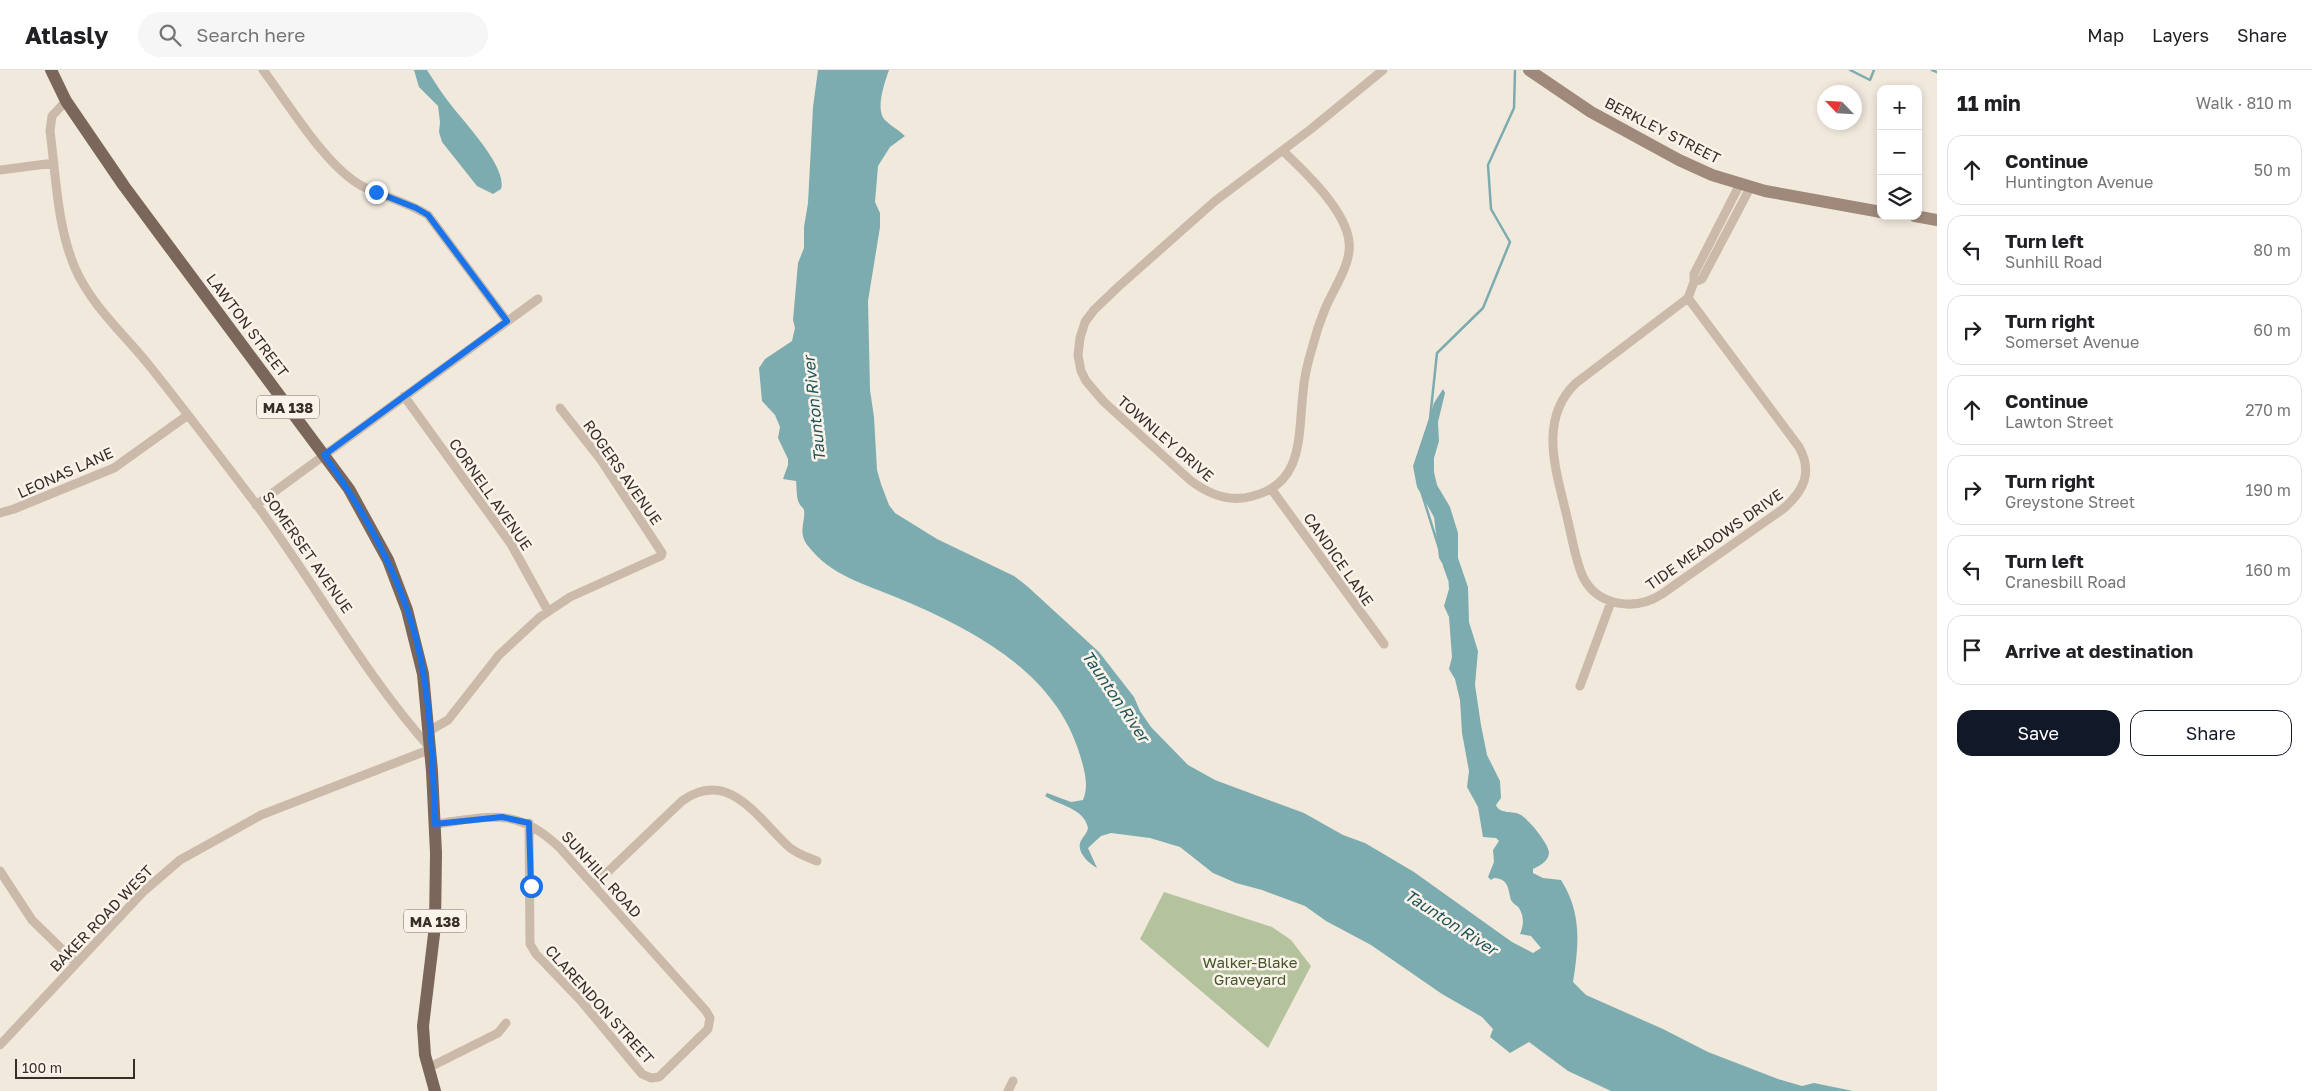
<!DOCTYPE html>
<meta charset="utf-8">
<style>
:root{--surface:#fff;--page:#f6f6f6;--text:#202124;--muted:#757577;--line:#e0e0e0;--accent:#111827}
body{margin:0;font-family:"Golos Text",sans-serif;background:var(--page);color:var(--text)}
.controls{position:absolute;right:15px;top:15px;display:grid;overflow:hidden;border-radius:10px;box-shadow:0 2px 8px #0003}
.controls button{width:45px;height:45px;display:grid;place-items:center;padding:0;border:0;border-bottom:1px solid var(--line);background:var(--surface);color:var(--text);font:25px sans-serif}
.compass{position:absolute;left:1817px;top:15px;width:45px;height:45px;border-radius:50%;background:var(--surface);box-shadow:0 2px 8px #0003;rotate:295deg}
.scale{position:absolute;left:15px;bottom:12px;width:120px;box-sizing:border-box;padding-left:5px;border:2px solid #382e29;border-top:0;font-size:14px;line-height:18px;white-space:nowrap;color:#382e29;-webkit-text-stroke:4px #faf3ea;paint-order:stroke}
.stop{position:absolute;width:15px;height:15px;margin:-11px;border:4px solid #1a73e8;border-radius:50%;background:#fff}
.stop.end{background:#1a73e8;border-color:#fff;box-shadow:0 1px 5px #0008}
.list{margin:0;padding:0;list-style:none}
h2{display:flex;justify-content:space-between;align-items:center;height:65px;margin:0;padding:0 20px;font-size:21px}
h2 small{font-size:16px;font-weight:400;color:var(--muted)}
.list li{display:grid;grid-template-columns:32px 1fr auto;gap:15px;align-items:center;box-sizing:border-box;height:70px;margin:0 10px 10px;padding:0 10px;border:1px solid var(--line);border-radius:15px}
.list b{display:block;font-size:19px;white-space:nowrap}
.list p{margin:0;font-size:16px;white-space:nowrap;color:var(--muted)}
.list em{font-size:16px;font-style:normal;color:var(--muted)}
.actions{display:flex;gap:10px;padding:15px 20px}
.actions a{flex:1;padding:11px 0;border:1px solid var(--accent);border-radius:15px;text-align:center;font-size:18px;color:var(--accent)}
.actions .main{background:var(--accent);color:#fff}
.icon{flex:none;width:28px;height:28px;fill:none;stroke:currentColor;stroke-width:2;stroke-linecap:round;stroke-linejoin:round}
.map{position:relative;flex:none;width:1937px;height:1021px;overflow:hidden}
header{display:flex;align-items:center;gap:30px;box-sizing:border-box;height:70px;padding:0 25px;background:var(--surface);border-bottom:1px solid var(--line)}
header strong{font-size:24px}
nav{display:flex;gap:28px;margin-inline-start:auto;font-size:18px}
.search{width:350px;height:45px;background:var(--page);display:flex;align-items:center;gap:12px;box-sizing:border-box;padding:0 18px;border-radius:28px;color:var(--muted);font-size:19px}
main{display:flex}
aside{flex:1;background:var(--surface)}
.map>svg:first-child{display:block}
.green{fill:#b4c29d}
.water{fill:#7cacb0}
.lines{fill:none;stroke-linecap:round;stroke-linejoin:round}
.stream{stroke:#7cacb0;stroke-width:2.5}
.street{stroke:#cbbaa9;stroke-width:9}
.secondary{stroke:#9f897a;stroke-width:12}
.primary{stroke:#7a665a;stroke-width:12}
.route{stroke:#1a73e8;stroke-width:6}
.labels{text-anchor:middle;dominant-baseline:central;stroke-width:5;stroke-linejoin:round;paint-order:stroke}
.shield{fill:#faf3ea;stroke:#726963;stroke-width:1}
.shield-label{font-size:14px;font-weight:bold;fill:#382e29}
.street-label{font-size:15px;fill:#382e29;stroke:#faf3ea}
.park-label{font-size:15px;fill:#46562c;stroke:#faf3ea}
.water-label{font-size:16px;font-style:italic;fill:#1e545a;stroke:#faf3ea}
</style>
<header>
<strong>Atlasly</strong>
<div class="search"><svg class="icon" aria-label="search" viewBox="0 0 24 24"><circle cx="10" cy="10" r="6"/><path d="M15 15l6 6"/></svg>Search here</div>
<nav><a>Map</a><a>Layers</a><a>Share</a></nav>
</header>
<main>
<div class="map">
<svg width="1937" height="1021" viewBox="0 0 1937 1021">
<rect width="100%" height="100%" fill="#f2e9dd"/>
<!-- green -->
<path class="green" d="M 1164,822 L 1272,857 L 1291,870 L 1311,896 L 1268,978 L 1140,869 Z"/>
<!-- water -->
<path class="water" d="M 414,0 L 427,0 C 435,12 442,24 451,35 C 464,52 508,98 501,119 L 493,124 L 477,116 L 442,72 L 439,62 L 440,52 L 438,36 L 419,17 Z
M 818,0 L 889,0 C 885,12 874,41 886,51 C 892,57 899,60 905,66 L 890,77 L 878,96 L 875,132 L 880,143 L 880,157 L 868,231 L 870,320 L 874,347 L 877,400 L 881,414 L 889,435 L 895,443 L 937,469 L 1014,506 L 1027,516 L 1099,582 L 1134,627 L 1140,641 L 1151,657 L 1188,695 L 1215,710 L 1304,743 L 1343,765 L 1365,773 L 1414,802 L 1512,872 L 1533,883 L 1541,878 L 1531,866 L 1520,864 C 1524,855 1524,846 1519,838 C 1517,835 1513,834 1511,830 C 1508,819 1509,809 1494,808 L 1491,810 L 1488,807 L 1494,792 L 1493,780 L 1499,771 L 1496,768 L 1483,767 L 1478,737 L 1467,717 L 1469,701 L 1462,663 L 1460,630 L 1455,609 L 1449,599 L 1452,587 L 1449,547 L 1444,536 L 1449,519 L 1448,503 L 1439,488 L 1434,447 L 1417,417 L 1413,396 L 1434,333 L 1443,319 L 1445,323 L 1438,352 L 1439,371 L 1434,388 L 1434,402 L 1437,415 L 1450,437 L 1458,463 L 1458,488 L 1468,517 L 1469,552 L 1478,581 L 1475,615 L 1481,655 L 1487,685 L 1500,711 L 1501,728 L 1496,735 C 1500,745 1513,740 1521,745 C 1529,750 1549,774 1549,783 C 1548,792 1539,796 1533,799 L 1533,803 L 1543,808 L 1561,810 C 1582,843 1579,875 1573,912 L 1586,925 L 1663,959 L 1708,982 L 1778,1009 L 1802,1016 L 1814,1013 L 1853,1021 L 1611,1021 L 1568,1001 L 1529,972 L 1510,983 L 1490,967 L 1493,959 L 1482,947 L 1442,924 L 1371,875 L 1326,851 L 1305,836 L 1262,820 L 1236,813 L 1213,803 L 1180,777 L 1150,768 L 1111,763 L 1101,766 L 1088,778 L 1097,798 C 1088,793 1074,780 1082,769 C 1085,764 1087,763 1088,758 C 1084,738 1060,736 1045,726 L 1047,723 L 1071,732 L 1083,730 C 1090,714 1083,695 1078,679 C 1052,600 970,558 898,528 C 865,514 831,506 808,476 C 797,462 806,451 804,440 C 803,437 800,436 799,433 C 796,427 797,418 796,411 L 783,409 L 788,395 L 788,389 L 778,368 L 780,357 L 775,345 L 762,331 L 759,298 L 765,289 L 792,271 L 795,258 L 793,250 L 798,193 L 804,178 L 804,157 L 808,133 L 813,37 Z"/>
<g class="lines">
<!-- stream -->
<path class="stream" d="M 1850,0 L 1870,10 L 1874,0
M 1932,0 L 1937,2
M 1430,349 L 1437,283 L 1483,238 L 1510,172 L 1491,139 L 1488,95 L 1514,38 L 1515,1
M 1422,424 L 1439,478
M 1444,495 L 1449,509"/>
<!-- street -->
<path class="street" d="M 263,0 C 288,33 326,97 362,116 C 384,127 407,132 428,145 L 507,251
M 1283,81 C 1305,102 1346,140 1349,172 C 1352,194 1333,219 1325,239 C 1320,251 1316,263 1313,275 C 1308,291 1304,307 1303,323 C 1298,366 1304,413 1253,426 C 1229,433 1208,424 1190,410 L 1104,332 L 1086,311 L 1081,301 L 1078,285 L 1080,268 L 1085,252 L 1094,240 L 1118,217 L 1215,131 L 1311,59 L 1383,0
M 0,100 L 54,93
M 1694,212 L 1702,209 L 1750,118
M 1688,228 L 1799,377 C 1813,402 1804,421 1783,439 L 1662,524 C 1636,541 1598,537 1583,507 C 1575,489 1572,467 1567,447 C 1557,403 1537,350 1576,313 L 1688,228 L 1694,212 L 1694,204 L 1740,114
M 404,326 L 511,474 L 548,541
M 1272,420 L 1384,574
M 256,435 L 538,229
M 0,443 L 14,439 L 114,398 L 188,345
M 1580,616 L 1611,532
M 429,661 L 448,650 L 499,585 L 540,547 L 570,527 L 661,486 L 662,483 L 601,390 L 560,338
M 435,754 C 489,747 516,736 559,777 L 706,941 L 710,948 L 708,959 L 659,1007 L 651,1008 L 642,1004 L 582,932 L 536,884 L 530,874 L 529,753
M 0,801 L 32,850 L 76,893
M 594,815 L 682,731 C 729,697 759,750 789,777 C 797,784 807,787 817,791
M 0,975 L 144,821 L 180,790 L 261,745 L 431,679 C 364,604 316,515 256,434 C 220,387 185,340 148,294 C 123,263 91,235 75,198 C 57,156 56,106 50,61 L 52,46 L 66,31
M 428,998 L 498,963 L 506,953
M 1008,1021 L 1013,1011"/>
<!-- secondary -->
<path class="secondary" d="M 1529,0 L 1591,42 L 1679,90 L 1712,105 L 1765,121 L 1881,142
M 1915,146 L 1937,150"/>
<!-- primary -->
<path class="primary" d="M 51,0 L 66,31 L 124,116 L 349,419 L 388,490 L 407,540 L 423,604 L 432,701 L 436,783 L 435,856 L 423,956 L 425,985 L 435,1021"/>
</g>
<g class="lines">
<!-- route -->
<path class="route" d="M 376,122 L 416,138 L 428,145 L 507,251 L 324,385 C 365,442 399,503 417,572 C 431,630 433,694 435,754 L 502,747 L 529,753 L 531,816"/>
</g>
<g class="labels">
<!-- shield labels -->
<g class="shield">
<rect x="257" y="325.5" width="62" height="23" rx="4"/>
<rect x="404" y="839.5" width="62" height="23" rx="4"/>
</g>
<g class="shield-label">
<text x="288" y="337">MA 138</text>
<text x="435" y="851">MA 138</text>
</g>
<!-- street labels -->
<g class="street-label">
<text transform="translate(1663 60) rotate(27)">BERKLEY STREET</text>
<text transform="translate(248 255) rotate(53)">LAWTON STREET</text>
<text transform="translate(1166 368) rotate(41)">TOWNLEY DRIVE</text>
<text transform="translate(65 402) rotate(-24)">LEONAS LANE</text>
<text transform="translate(623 402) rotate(55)">ROGERS AVENUE</text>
<text transform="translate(491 424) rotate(55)">CORNELL AVENUE</text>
<text transform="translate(1714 469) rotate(-35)">TIDE MEADOWS DRIVE</text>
<text transform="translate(308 482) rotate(55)">SOMERSET AVENUE</text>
<text transform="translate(1339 489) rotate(55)">CANDICE LANE</text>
<text transform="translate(602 804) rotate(48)">SUNHILL ROAD</text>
<text transform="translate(101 848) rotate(-46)">BAKER ROAD WEST</text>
<text transform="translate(600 934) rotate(48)">CLARENDON STREET</text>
</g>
<!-- park labels -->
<g class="park-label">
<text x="1250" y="892">Walker-Blake<tspan x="1250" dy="17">Graveyard</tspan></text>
</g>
<!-- water labels -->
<g class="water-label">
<text transform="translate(814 339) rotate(-96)">Taunton River</text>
<text transform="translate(1116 626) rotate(56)">Taunton River</text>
<text transform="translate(1451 852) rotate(33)">Taunton River</text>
</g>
</g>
</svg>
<div class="controls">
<button>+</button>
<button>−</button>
<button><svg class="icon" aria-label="layers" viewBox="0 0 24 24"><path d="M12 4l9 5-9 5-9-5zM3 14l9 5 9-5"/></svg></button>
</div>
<svg class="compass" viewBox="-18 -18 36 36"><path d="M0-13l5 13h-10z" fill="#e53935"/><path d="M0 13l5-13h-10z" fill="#757577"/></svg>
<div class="scale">100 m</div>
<div class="stop" style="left:531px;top:816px"></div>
<div class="stop end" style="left:376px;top:122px"></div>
</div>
<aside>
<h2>11 min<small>Walk · 810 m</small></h2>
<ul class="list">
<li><svg class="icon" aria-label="ahead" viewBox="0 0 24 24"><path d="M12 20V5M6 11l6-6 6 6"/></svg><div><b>Continue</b><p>Huntington Avenue</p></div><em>50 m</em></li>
<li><svg class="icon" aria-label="left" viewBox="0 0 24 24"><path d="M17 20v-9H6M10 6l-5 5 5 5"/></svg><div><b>Turn left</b><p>Sunhill Road</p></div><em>80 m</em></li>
<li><svg class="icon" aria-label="right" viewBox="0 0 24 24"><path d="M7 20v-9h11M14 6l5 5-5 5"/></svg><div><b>Turn right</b><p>Somerset Avenue</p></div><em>60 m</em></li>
<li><svg class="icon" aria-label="ahead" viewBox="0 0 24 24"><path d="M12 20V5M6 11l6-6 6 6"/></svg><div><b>Continue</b><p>Lawton Street</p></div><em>270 m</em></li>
<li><svg class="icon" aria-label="right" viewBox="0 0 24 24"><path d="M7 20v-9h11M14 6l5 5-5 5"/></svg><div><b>Turn right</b><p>Greystone Street</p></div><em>190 m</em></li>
<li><svg class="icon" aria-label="left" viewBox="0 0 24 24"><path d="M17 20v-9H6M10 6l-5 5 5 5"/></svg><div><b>Turn left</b><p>Cranesbill Road</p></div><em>160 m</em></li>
<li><svg class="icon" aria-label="arrive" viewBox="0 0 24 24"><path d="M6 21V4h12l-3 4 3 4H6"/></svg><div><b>Arrive at destination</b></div></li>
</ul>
<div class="actions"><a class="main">Save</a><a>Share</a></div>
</aside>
</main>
